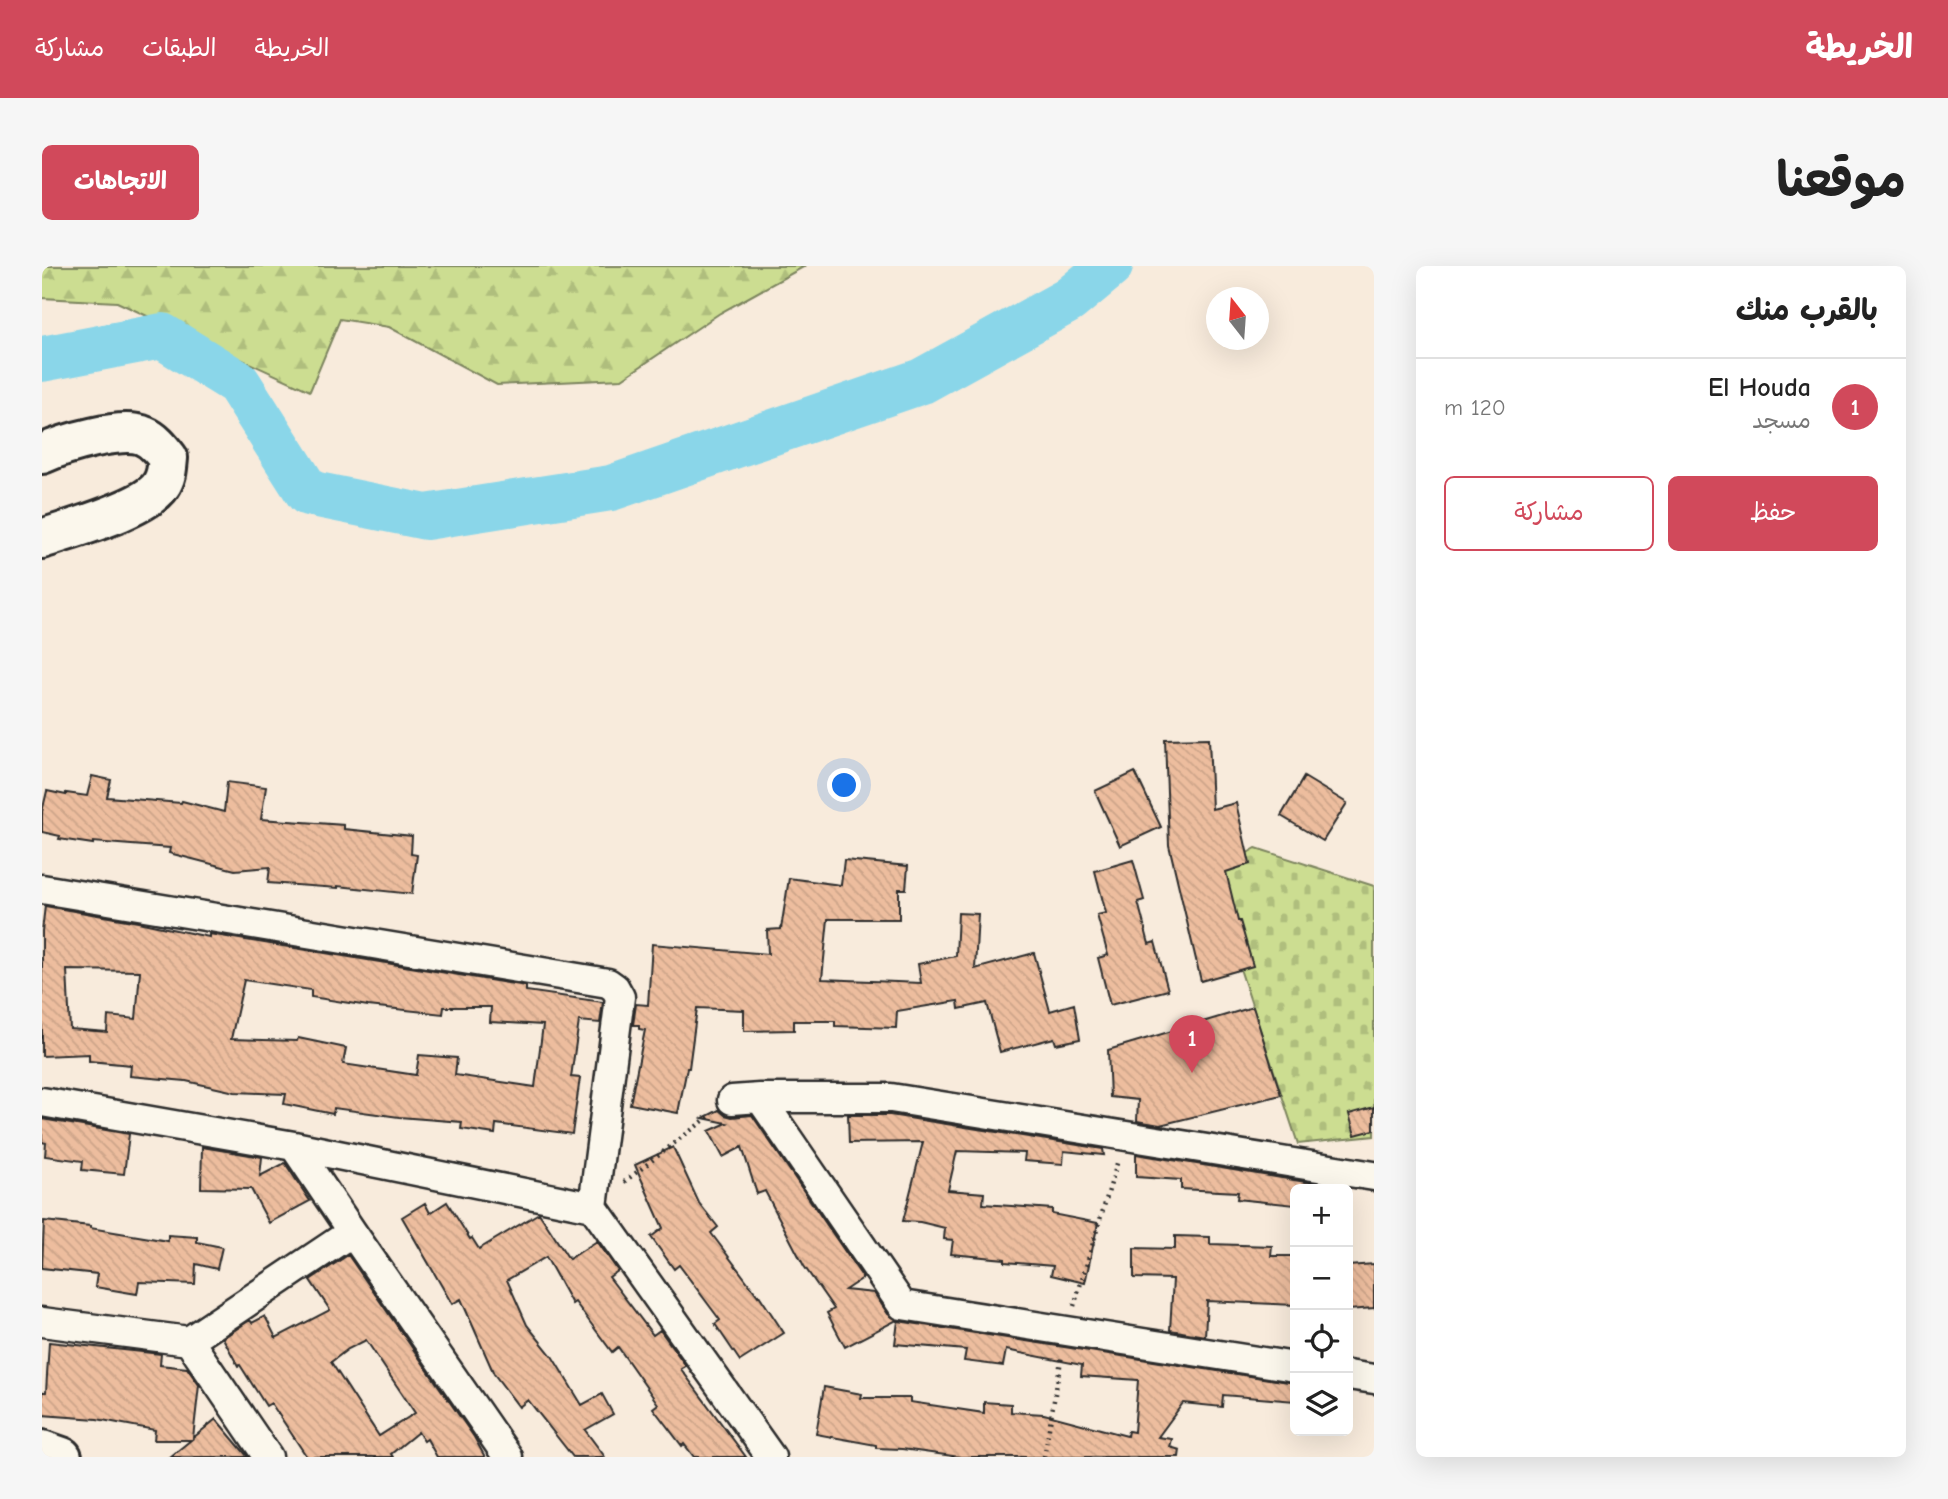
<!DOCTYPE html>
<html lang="ar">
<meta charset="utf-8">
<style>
:root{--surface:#fff;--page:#f6f6f6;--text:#222;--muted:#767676;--line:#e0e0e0;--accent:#d1495b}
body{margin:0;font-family:"Comic Neue","Playpen Sans Arabic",sans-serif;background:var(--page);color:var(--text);direction:rtl}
.controls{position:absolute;right:21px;bottom:21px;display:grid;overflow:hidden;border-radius:10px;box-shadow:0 7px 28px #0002}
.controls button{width:63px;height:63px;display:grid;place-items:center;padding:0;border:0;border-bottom:2px solid var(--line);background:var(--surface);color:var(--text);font:35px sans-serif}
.compass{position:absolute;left:1164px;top:21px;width:63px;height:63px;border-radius:50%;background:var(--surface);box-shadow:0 7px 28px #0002;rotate:343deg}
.you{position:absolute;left:803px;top:520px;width:24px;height:24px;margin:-18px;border:5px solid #fff;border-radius:50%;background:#1a73e8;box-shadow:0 0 0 10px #1a73e833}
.badge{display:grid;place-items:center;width:46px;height:46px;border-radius:50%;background:var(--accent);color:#fff;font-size:23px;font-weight:700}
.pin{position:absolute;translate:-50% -58px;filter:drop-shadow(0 2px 4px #0008)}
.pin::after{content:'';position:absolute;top:37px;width:24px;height:21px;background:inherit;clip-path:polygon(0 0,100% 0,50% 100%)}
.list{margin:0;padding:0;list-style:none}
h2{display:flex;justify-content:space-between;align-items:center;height:91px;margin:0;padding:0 28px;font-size:30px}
h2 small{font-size:23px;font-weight:400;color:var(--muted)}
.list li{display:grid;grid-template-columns:46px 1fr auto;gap:21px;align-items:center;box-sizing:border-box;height:98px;padding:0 28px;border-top:2px solid var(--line)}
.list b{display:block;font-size:26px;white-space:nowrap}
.list p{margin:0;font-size:23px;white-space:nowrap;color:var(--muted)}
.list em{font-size:23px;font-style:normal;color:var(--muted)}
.actions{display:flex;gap:14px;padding:21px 28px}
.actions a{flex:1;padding:16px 0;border:2px solid var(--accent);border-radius:10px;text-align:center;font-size:24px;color:var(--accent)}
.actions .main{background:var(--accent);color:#fff}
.icon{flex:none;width:38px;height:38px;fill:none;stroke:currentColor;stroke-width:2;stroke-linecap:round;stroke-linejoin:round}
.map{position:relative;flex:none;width:1332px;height:1191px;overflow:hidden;direction:ltr;border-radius:10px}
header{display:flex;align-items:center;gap:42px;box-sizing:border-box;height:98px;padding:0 35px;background:var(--accent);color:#fff}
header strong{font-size:33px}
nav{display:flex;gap:38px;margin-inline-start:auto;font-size:24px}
.intro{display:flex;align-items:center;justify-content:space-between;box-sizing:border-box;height:168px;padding:0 42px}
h1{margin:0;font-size:49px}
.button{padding:18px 32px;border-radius:10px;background:var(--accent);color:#fff;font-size:24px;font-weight:700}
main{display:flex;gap:42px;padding:0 42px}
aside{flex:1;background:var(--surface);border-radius:10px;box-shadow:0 7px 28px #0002}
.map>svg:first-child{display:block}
.forest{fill:url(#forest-firs);stroke:#7c845e;stroke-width:2}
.cemetery{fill:url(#cemetery-stones);stroke:#7c845e;stroke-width:2}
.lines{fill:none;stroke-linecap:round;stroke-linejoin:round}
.river{stroke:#8ad6e9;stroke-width:46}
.building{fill:url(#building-back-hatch);stroke:#2b2b2b;stroke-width:2;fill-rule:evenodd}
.street-casing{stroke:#2b2b2b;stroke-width:33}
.primary-casing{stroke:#2b2b2b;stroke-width:44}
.path{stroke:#2b2b2b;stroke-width:4.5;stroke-dasharray:2 5;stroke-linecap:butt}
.street{stroke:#fbf7ec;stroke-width:28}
.primary{stroke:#fbf7ec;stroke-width:38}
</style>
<header>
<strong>الخريطة</strong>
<nav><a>الخريطة</a><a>الطبقات</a><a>مشاركة</a></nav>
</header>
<div class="intro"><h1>موقعنا</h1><a class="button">الاتجاهات</a></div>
<main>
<aside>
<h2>بالقرب منك<small></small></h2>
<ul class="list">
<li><span class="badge">1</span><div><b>El Houda</b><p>مسجد</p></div><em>120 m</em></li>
</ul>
<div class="actions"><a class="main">حفظ</a><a>مشاركة</a></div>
</aside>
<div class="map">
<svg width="1332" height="1191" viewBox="0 0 1332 1191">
<defs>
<pattern id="forest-firs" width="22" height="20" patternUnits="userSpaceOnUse" patternTransform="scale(1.75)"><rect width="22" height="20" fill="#ccdd91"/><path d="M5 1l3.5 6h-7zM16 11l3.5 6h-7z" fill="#afbe7d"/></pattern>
<pattern id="cemetery-stones" width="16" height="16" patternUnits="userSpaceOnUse" patternTransform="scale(1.75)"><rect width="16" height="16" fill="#ccdd91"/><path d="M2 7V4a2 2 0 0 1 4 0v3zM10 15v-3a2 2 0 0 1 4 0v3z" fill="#afbe7d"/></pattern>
<pattern id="building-back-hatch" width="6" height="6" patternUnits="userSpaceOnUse" patternTransform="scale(1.75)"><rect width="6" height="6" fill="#edbd9e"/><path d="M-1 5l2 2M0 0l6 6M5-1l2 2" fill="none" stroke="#cba388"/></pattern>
</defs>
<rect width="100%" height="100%" fill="#f8ebdc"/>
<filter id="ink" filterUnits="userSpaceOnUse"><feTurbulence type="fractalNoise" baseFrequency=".0143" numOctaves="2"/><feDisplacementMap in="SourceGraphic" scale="14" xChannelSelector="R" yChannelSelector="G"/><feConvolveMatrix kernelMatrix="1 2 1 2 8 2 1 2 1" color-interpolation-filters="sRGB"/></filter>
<g filter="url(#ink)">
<!-- forest -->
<path class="forest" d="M 0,0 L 763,0 L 678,47 L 580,113 L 455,119 L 347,61 L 298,53 L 268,125 L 75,36 L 0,32 Z"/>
<!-- cemetery -->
<path class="cemetery" d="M 1214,582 L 1332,620 L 1332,870 L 1256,878 L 1167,609 Z"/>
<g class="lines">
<!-- river -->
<path class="river" d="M 0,93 L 120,70 L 196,117 L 266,227 L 384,251 L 569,222 L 880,115 L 1027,34 L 1068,0"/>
</g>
<!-- building -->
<path class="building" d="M 1167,472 L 1170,543 L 1194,537 L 1208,598 L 1184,606 L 1196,655 L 1198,655 L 1211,700 L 1159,715 L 1127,579 L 1123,473 Z
M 1093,506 L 1119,561 L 1078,580 L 1053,525 Z
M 50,510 L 69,514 L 65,531 L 139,537 L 140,535 L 182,546 L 185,516 L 224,521 L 219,553 L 302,559 L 302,563 L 370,570 L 369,588 L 375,589 L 370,628 L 296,620 L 296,622 L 226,617 L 228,601 L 193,604 L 127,587 L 128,582 L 51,576 L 51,578 L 17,573 L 18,570 L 0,566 L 0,546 L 5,525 L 24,529 L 24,527 L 45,530 Z
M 1262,511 L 1305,537 L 1281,575 L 1239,550 Z
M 802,594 L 866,600 L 864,623 L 857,623 L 857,653 L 786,653 L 780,713 L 879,717 L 876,698 L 914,690 L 916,647 L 936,648 L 933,703 L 992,687 L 1008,745 L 1032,738 L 1038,773 L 1014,778 L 1012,772 L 958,786 L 945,737 L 917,743 L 916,735 L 855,745 L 854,762 L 793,760 L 793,755 L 752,755 L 752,764 L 702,765 L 702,744 L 655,742 L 647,802 L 645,802 L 636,847 L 588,838 L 603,764 L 597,763 L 597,759 L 591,759 L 594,738 L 606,739 L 610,678 L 726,688 L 725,664 L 739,663 L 747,612 L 799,619 Z
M 1091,594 L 1102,634 L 1096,636 L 1107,678 L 1113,676 L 1126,724 L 1068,739 L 1056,692 L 1066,689 L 1055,649 L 1064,647 L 1053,605 Z
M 3,640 L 96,656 L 167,671 L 167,668 L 484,720 L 484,725 L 561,736 L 558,757 L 537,755 L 529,811 L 538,812 L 530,868 L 454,858 L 453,868 L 419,863 L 420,856 L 357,851 L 292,842 L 291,848 L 242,838 L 244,828 L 193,826 L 144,815 L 88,810 L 89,799 L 47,795 L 47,788 L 0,790 L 0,665 ZM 25,704 L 98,705 L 94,753 L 66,750 L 65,766 L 28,763 ZM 202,714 L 269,724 L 269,731 L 326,740 L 401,748 L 402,741 L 449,741 L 448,756 L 501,759 L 493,821 L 413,809 L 415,792 L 377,789 L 374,809 L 301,798 L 304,782 L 256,772 L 255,775 L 189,773 Z
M 1211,741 L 1239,829 L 1118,859 L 1095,855 L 1096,834 L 1068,831 L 1066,784 Z
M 1332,841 L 1332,864 L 1313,869 L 1307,848 Z
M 677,844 L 683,849 L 690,851 L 710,849 L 821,1012 L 803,1024 L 832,1027 L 846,1048 L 855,1054 L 803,1081 L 785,1047 L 792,1043 L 762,1000 L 723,925 L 715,928 L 700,881 L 681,891 L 667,865 L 685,857 L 661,852 Z
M 806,849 L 848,849 L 1061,883 L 1062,889 L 1022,885 L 1021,898 L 982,895 L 983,887 L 915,885 L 906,924 L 942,927 L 941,938 L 1010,943 L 1010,948 L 1056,957 L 1043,1017 L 1009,1009 L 1011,1000 L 963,996 L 963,993 L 909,988 L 911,974 L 902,973 L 903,962 L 878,956 L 861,955 L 881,876 L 807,877 Z
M 0,853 L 87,868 L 82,908 L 40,904 L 41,895 L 3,890 L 4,877 L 0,876 Z
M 160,881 L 220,891 L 218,910 L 243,897 L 268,935 L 227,957 L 209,923 L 159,922 Z
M 631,881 L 657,937 L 676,961 L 669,967 L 716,1030 L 717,1029 L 742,1067 L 698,1095 L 673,1058 L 678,1054 L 637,999 L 632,1003 L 609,971 L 621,962 L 593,899 Z
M 1094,888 L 1300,922 L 1300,923 L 1253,923 L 1253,939 L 1195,933 L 1196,926 L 1139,923 L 1139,914 L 1094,911 Z
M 405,936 L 428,973 L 430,972 L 437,983 L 497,947 L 527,993 L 555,975 L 576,1005 L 567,1011 L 611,1069 L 618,1064 L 644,1100 L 639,1103 L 704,1191 L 652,1191 L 642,1178 L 640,1180 L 611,1142 L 616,1138 L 576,1081 L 570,1086 L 533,1036 L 530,1038 L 504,991 L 465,1014 L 485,1059 L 510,1090 L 540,1139 L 560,1128 L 571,1148 L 543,1164 L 563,1191 L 531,1191 L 486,1134 L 477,1141 L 452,1108 L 419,1033 L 410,1038 L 360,951 L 383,937 L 388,947 Z
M 2,955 L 48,960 L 48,962 L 126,975 L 126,969 L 155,971 L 155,976 L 180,981 L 175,1003 L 154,998 L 153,1018 L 97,1016 L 95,1028 L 53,1021 L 55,1008 L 0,1002 Z
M 1133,970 L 1168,971 L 1168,978 L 1230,980 L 1229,990 L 1253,990 L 1253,1039 L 1165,1035 L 1163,1070 L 1128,1064 L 1131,1013 L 1092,1012 L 1092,982 L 1133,983 Z
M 306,989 L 432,1171 L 443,1191 L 395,1191 L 385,1173 L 382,1175 L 376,1166 L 349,1188 L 351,1191 L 265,1191 L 229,1137 L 224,1140 L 198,1099 L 196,1100 L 181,1072 L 208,1054 L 210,1057 L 223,1050 L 234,1072 L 288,1044 L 268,1014 ZM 324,1074 L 373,1147 L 337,1170 L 289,1096 L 306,1083 Z
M 1332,998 L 1332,1042 L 1306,1044 L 1306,1000 Z
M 856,1055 L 1253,1117 L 1253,1135 L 1181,1129 L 1180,1141 L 1141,1137 L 1116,1171 L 1130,1173 L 1128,1181 L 1138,1184 L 1137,1191 L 918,1191 L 860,1183 L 834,1182 L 834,1179 L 774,1168 L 782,1121 L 820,1128 L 819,1132 L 868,1132 L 868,1136 L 942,1147 L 942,1136 L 969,1138 L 969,1146 L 1002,1148 L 1085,1170 L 1086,1165 L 1092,1166 L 1096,1114 L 1039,1110 L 1040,1099 L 964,1084 L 961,1100 L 922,1095 L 924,1084 L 853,1078 Z
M 7,1076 L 119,1088 L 118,1099 L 145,1102 L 157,1119 L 151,1172 L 174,1153 L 206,1191 L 128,1191 L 149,1174 L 112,1174 L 113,1164 L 55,1153 L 0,1149 L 0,1126 L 4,1126 Z"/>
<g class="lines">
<defs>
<path id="street" d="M 0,623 L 566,717 L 573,722 L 578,731 L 551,941 L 729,1191
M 718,832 L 860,1039 L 1253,1101
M 690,834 L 718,832 L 849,832 L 1332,910
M 0,836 L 252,880 L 551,941
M 252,880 L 310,966 L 466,1191
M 0,1056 L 147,1075 L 226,1191
M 147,1075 L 310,966
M 1306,1109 L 1332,1113"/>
<path id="primary" d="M 0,188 C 22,178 80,160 102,170 C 112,174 119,183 126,192 C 125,202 125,210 119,219 C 104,243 28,263 0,273
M 0,1184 L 20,1191"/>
</defs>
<!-- street casing -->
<use href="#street" class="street-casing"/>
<!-- primary casing -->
<use href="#primary" class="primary-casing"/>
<!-- path -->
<path class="path" d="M 582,916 L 669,849
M 1032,1040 L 1076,894
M 1002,1191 L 1020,1089"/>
<!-- street -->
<use href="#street" class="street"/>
<!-- primary -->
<use href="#primary" class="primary"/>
</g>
</g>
</svg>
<div class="controls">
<button>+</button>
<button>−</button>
<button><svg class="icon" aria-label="locate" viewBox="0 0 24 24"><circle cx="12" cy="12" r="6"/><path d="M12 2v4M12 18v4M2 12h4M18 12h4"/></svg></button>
<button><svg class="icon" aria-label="layers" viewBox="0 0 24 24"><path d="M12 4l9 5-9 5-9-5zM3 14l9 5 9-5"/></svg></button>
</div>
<svg class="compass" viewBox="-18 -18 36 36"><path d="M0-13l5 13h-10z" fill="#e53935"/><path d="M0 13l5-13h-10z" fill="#767676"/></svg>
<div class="you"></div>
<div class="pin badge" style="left:1150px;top:807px">1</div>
</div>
</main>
